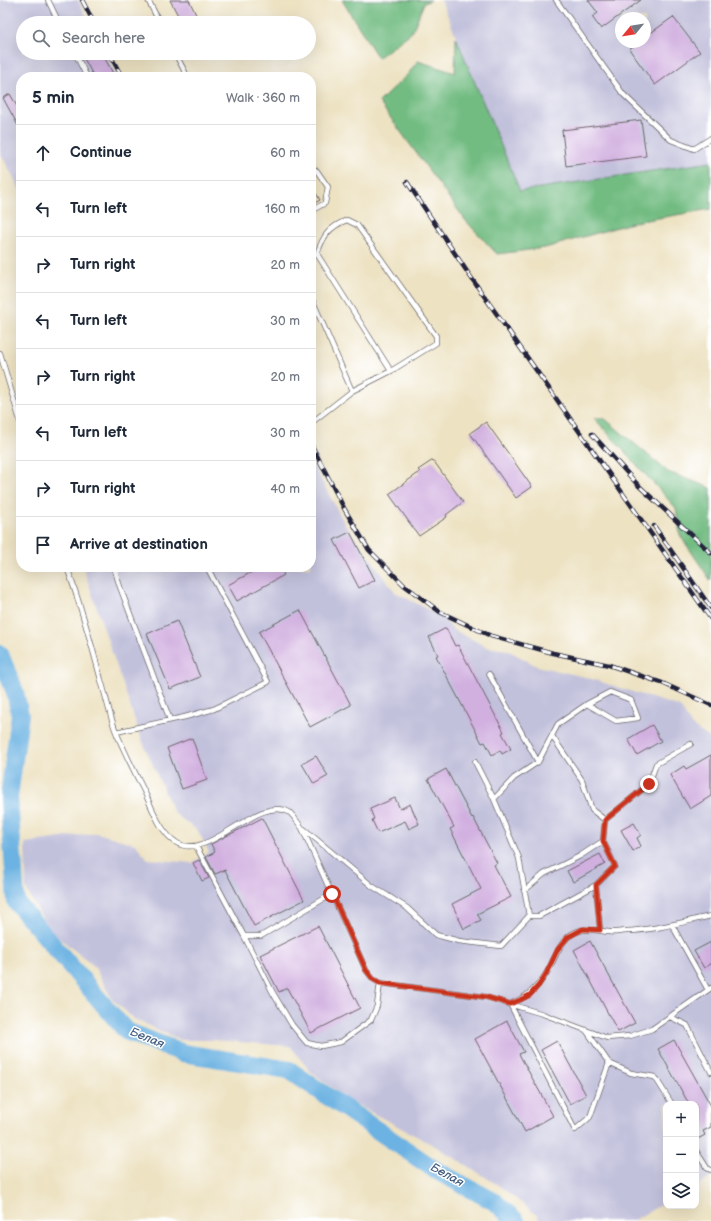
<!DOCTYPE html>
<meta charset="utf-8">
<style>
:root{--surface:#fff;--page:#f2f2f3;--text:#1f2937;--muted:#747a83;--line:#e0e1e3}
body{margin:0;font-family:"Balsamiq Sans",sans-serif;background:var(--page);color:var(--text)}
.controls{position:absolute;right:12px;bottom:12px;display:grid;overflow:hidden;border-radius:8px;box-shadow:0 4px 16px #0002}
.controls button{width:36px;height:36px;display:grid;place-items:center;padding:0;border:0;border-bottom:1px solid var(--line);background:var(--surface);color:var(--text);font:20px sans-serif}
.compass{position:absolute;left:615px;top:12px;width:36px;height:36px;border-radius:50%;background:var(--surface);box-shadow:0 4px 16px #0002;rotate:240deg}
.stop{position:absolute;width:12px;height:12px;margin:-9px;border:3px solid #c8321e;border-radius:50%;background:#fff}
.stop.end{background:#c8321e;border-color:#fff;box-shadow:0 1px 4px #0008}
.list{margin:0;padding:0;list-style:none}
h2{display:flex;justify-content:space-between;align-items:center;height:52px;margin:0;padding:0 16px;font-size:17px}
h2 small{font-size:13px;font-weight:400;color:var(--muted)}
.list li{display:grid;grid-template-columns:26px 1fr auto;gap:12px;align-items:center;box-sizing:border-box;height:56px;padding:0 16px;border-top:1px solid var(--line)}
.list b{display:block;font-size:15px;white-space:nowrap}
.list em{font-size:13px;font-style:normal;color:var(--muted)}
.icon{flex:none;width:22px;height:22px;fill:none;stroke:currentColor;stroke-width:2;stroke-linecap:round;stroke-linejoin:round}
.map{position:relative;flex:none;width:711px;height:1221px;overflow:hidden}
.search{position:absolute;background:var(--surface);box-shadow:0 4px 16px #0002;left:16px;top:16px;width:300px;height:44px;display:flex;align-items:center;gap:10px;box-sizing:border-box;padding:0 14px;border-radius:22px;color:var(--muted);font-size:15px}
.panel{position:absolute;background:var(--surface);box-shadow:0 4px 16px #0002;left:16px;top:72px;width:300px;height:500px;border-radius:16px}
.map>svg:first-child{display:block}
.industrial{fill:#c2c1dc;fill-rule:evenodd}
.forest{fill:#72bc82;stroke:#4a6f5e}
.lines{fill:none;stroke-linecap:round;stroke-linejoin:round}
.river{stroke:#6cb2e2;stroke-width:18}
.building{fill:#d1b0e0}
.lane-casing{stroke:#69656a;stroke-width:6}
.lane{stroke:#fff;stroke-width:4.5}
.rail-casing{stroke:#22223b;stroke-width:4.5}
.rail{stroke:#fff;stroke-width:3;stroke-dasharray:9;stroke-linecap:butt}
.route{stroke:#c8321e;stroke-width:5}
.labels{text-anchor:middle;dominant-baseline:central;stroke-width:3;stroke-linejoin:round;paint-order:stroke}
.water-label{font-size:12px;font-style:italic;fill:#405c7e;stroke:#fff}
</style>
<div class="map">
<svg width="711" height="1221" viewBox="0 0 711 1221">
<rect width="100%" height="100%" fill="#fff"/>
<filter id="ink" filterUnits="userSpaceOnUse"><feTurbulence type="fractalNoise" baseFrequency=".025" numOctaves="2"/><feDisplacementMap in="SourceGraphic" scale="8" xChannelSelector="R" yChannelSelector="G"/><feConvolveMatrix kernelMatrix="1 2 1 2 8 2 1 2 1" color-interpolation-filters="sRGB"/></filter>
<filter id="wash" filterUnits="userSpaceOnUse"><feTurbulence type="fractalNoise" baseFrequency=".012" numOctaves="4" result="noise"/><feDisplacementMap in="SourceGraphic" scale="16" xChannelSelector="R" yChannelSelector="G"/><feGaussianBlur stdDeviation="0.9" result="paint"/><feColorMatrix in="noise" values="0 0 0 0 0 0 0 0 0 0 0 0 0 0 0 0 0 1.4 0 .05"/><feComposite in="paint" operator="in"/></filter>
<g filter="url(#wash)">
<rect width="100%" height="100%" fill="#ede2c2"/>
<!-- industrial -->
<path class="industrial" d="M 0,0 L 78,0 L 90,23 L 23,23 L 23,53 L 105,53 L 117,77 L 21,77 L 21,192 L 0,152 Z
M 441,0 L 711,0 L 711,162 L 520,191 ZM 621,18 L 645,18 L 645,42 L 621,42 Z
M 311,462 L 345,524 L 395,592 L 444,618 L 452,629 L 487,647 L 507,650 L 537,666 L 585,677 L 680,707 L 692,726 L 711,739 L 711,1171 L 709,1179 L 696,1186 L 696,1104 L 666,1104 L 666,1202 L 632,1221 L 540,1221 L 537,1215 L 498,1185 L 435,1146 L 350,1101 L 310,1071 L 290,1046 L 214,1040 L 181,1040 L 134,1019 L 112,999 L 94,966 L 49,930 L 26,889 L 25,843 L 97,833 L 135,844 L 148,859 L 192,863 L 209,852 L 198,831 L 174,813 L 141,738 L 83,567 L 311,567 Z"/>
<!-- forest -->
<path class="forest" d="M 342,0 L 431,0 L 424,3 L 412,32 L 378,58 Z
M 456,37 L 520,191 L 711,162 L 711,209 L 635,222 L 545,248 L 497,254 L 466,221 L 379,102 L 408,74 L 418,61 L 455,73 Z
M 594,418 L 604,418 L 668,472 L 711,488 L 711,581 L 680,535 L 676,508 Z"/>
<g class="lines">
<!-- river -->
<path class="river" d="M 0,654 L 15,692 L 20,715 L 9,797 L 16,902 L 126,1031 L 183,1053 L 289,1070 L 437,1171 L 495,1202 L 516,1221"/>
</g>
<g id="blocks">
<!-- building -->
<path class="building" d="M 170,0 L 189,0 L 200,23 L 182,23 Z
M 588,0 L 641,0 L 601,29 L 592,17 L 598,13 Z
M 673,17 L 700,52 L 655,85 L 629,49 L 639,42 L 645,42 L 645,37 Z
M 81,53 L 102,53 L 115,77 L 94,77 Z
M 10,94 L 21,113 L 21,131 L 3,98 Z
M 641,120 L 646,156 L 566,166 L 562,130 Z
M 311,185 L 320,200 L 311,205 Z
M 486,422 L 532,487 L 516,498 L 470,433 Z
M 433,460 L 463,502 L 446,515 L 447,517 L 419,536 L 389,494 L 420,472 L 418,470 Z
M 350,532 L 375,580 L 359,588 L 334,540 Z
M 261,567 L 279,567 L 284,575 L 237,601 L 228,585 Z
M 300,610 L 351,705 L 310,727 L 259,632 Z
M 177,621 L 200,677 L 170,689 L 147,634 Z
M 446,628 L 455,646 L 458,645 L 504,732 L 502,733 L 511,749 L 502,754 L 500,750 L 492,755 L 485,742 L 482,743 L 436,656 L 438,655 L 429,637 Z
M 652,725 L 661,741 L 637,755 L 628,739 Z
M 192,738 L 207,780 L 182,789 L 167,748 Z
M 711,755 L 711,796 L 690,809 L 670,775 L 684,766 L 686,769 Z
M 316,756 L 328,776 L 314,784 L 302,764 Z
M 446,769 L 472,818 L 473,817 L 497,863 L 494,865 L 511,897 L 477,914 L 481,920 L 464,929 L 452,904 L 481,889 L 450,829 L 454,827 L 428,779 Z
M 395,798 L 400,809 L 410,804 L 419,824 L 409,829 L 405,821 L 378,833 L 372,820 L 374,819 L 370,809 Z
M 262,818 L 304,900 L 254,926 L 225,870 L 215,874 L 206,857 L 215,852 L 211,844 Z
M 634,823 L 641,835 L 637,838 L 641,846 L 633,851 L 621,830 Z
M 600,854 L 605,864 L 573,882 L 567,871 Z
M 199,860 L 209,878 L 202,881 L 193,863 Z
M 318,926 L 360,1008 L 311,1033 L 287,988 L 279,992 L 260,955 Z
M 590,941 L 635,1023 L 618,1032 L 574,950 Z
M 711,942 L 711,964 L 704,968 L 694,951 Z
M 507,1021 L 524,1052 L 519,1054 L 553,1116 L 525,1132 L 475,1039 Z
M 674,1040 L 711,1106 L 711,1127 L 703,1131 L 705,1135 L 696,1140 L 696,1104 L 689,1104 L 658,1049 Z
M 557,1041 L 586,1095 L 570,1104 L 541,1050 Z"/>
</g>
</g>
<g filter="url(#ink)">
<use href="#blocks" fill-opacity="0" stroke="#69656a" stroke-width="1"/>
<g class="lines">
<defs>
<path id="lane" d="M 48,0 L 59,23
M 148,0 L 160,23
M 556,0 L 623,94 L 671,140 L 694,149 L 711,138
M 75,53 L 87,77
M 175,53 L 185,72
M 311,167 L 317,171 L 328,187 L 325,203 L 311,211
M 311,297 L 352,391
M 0,353 L 21,424
M 311,423 L 352,391 L 391,371 L 436,343 L 436,336 L 357,225 L 347,220 C 329,227 323,236 317,254 L 391,371
M 67,567 C 80,604 91,642 101,680 C 106,697 110,716 116,732 C 125,753 135,773 145,793 C 153,810 160,832 177,843 C 209,862 258,794 289,812 C 294,816 298,823 302,828 L 366,970 L 373,979 L 380,983 L 486,997 L 543,1014 L 607,1038 L 630,1036 L 652,1029 L 711,988
M 114,567 L 120,587 L 170,720
M 489,674 L 538,762
M 116,732 L 185,717 L 214,709 L 268,682 L 207,567
M 552,736 L 582,780 L 592,810 L 605,820
M 494,799 L 514,778 L 538,762 L 558,724 L 587,704 L 610,692 L 631,700 L 638,718 L 616,721 L 587,704
M 304,829 L 372,886 L 407,908 L 436,935 L 459,941 L 501,946 L 529,916 L 519,858 L 494,799 L 475,762
M 196,846 L 244,936 L 261,936 L 332,894
M 596,885 L 600,930
M 524,891 L 544,874 L 580,856 L 603,841 L 605,820 L 649,784 L 656,764 L 691,744
M 529,916 L 539,916 L 596,885 L 615,866 L 603,841
M 672,925 L 708,990
M 244,936 L 273,993 L 292,1025 L 307,1043 L 321,1046 L 341,1042 L 371,1020 L 377,1006 L 380,983
M 510,1004 C 530,997 543,982 552,963 C 556,954 560,944 568,937 C 580,926 594,930 609,932 C 614,933 621,931 627,931 C 655,930 683,922 711,916
M 510,1004 L 575,1130 L 590,1117 L 609,1063
M 670,1017 L 687,1025 L 711,1072
M 586,1030 L 609,1063 L 631,1073 L 655,1077 L 672,1104
M 696,1151 L 707,1168 L 711,1170"/>
</defs>
<!-- lane casing -->
<use href="#lane" class="lane-casing"/>
<!-- lane -->
<use href="#lane" class="lane"/>
<defs>
<path id="rail" d="M 82,0 L 94,23
M 109,53 L 122,77
M 407,182 L 470,276 L 711,619
M 592,434 L 638,485 L 711,553
M 311,444 L 345,510 L 369,550 L 404,585 L 440,612 L 491,636 L 553,653 L 609,665 L 662,683 L 711,705
M 654,526 L 711,608"/>
</defs>
<!-- rail casing -->
<use href="#rail" class="rail-casing"/>
<!-- rail -->
<use href="#rail" class="rail"/>
</g>
</g>
<g class="lines" filter="url(#ink)">
<!-- route -->
<path class="route" d="M 332,894 L 366,970 L 373,979 L 380,983 L 486,997 L 510,1004 L 520,1000 L 530,995 L 539,985 L 546,974 L 558,949 L 568,937 L 583,929 L 600,930 L 596,885 L 615,866 L 603,841 L 605,820 L 649,784"/>
</g>
<g class="labels">
<!-- water labels -->
<g class="water-label">
<text transform="translate(147 1038) rotate(22)">Белая</text>
<text transform="translate(447 1175) rotate(29)">Белая</text>
</g>
</g>
</svg>
<div class="controls">
<button>+</button>
<button>−</button>
<button><svg class="icon" aria-label="layers" viewBox="0 0 24 24"><path d="M12 4l9 5-9 5-9-5zM3 14l9 5 9-5"/></svg></button>
</div>
<svg class="compass" viewBox="-18 -18 36 36"><path d="M0-13l5 13h-10z" fill="#e53935"/><path d="M0 13l5-13h-10z" fill="#747a83"/></svg>
<div class="stop" style="left:332px;top:894px"></div>
<div class="stop end" style="left:649px;top:784px"></div>
<div class="search"><svg class="icon" aria-label="search" viewBox="0 0 24 24"><circle cx="10" cy="10" r="6"/><path d="M15 15l6 6"/></svg>Search here</div>
<section class="panel">
<h2>5 min<small>Walk · 360 m</small></h2>
<ul class="list">
<li><svg class="icon" aria-label="ahead" viewBox="0 0 24 24"><path d="M12 20V5M6 11l6-6 6 6"/></svg><div><b>Continue</b></div><em>60 m</em></li>
<li><svg class="icon" aria-label="left" viewBox="0 0 24 24"><path d="M17 20v-9H6M10 6l-5 5 5 5"/></svg><div><b>Turn left</b></div><em>160 m</em></li>
<li><svg class="icon" aria-label="right" viewBox="0 0 24 24"><path d="M7 20v-9h11M14 6l5 5-5 5"/></svg><div><b>Turn right</b></div><em>20 m</em></li>
<li><svg class="icon" aria-label="left" viewBox="0 0 24 24"><path d="M17 20v-9H6M10 6l-5 5 5 5"/></svg><div><b>Turn left</b></div><em>30 m</em></li>
<li><svg class="icon" aria-label="right" viewBox="0 0 24 24"><path d="M7 20v-9h11M14 6l5 5-5 5"/></svg><div><b>Turn right</b></div><em>20 m</em></li>
<li><svg class="icon" aria-label="left" viewBox="0 0 24 24"><path d="M17 20v-9H6M10 6l-5 5 5 5"/></svg><div><b>Turn left</b></div><em>30 m</em></li>
<li><svg class="icon" aria-label="right" viewBox="0 0 24 24"><path d="M7 20v-9h11M14 6l5 5-5 5"/></svg><div><b>Turn right</b></div><em>40 m</em></li>
<li><svg class="icon" aria-label="arrive" viewBox="0 0 24 24"><path d="M6 21V4h12l-3 4 3 4H6"/></svg><div><b>Arrive at destination</b></div></li>
</ul>
</section>
</div>
